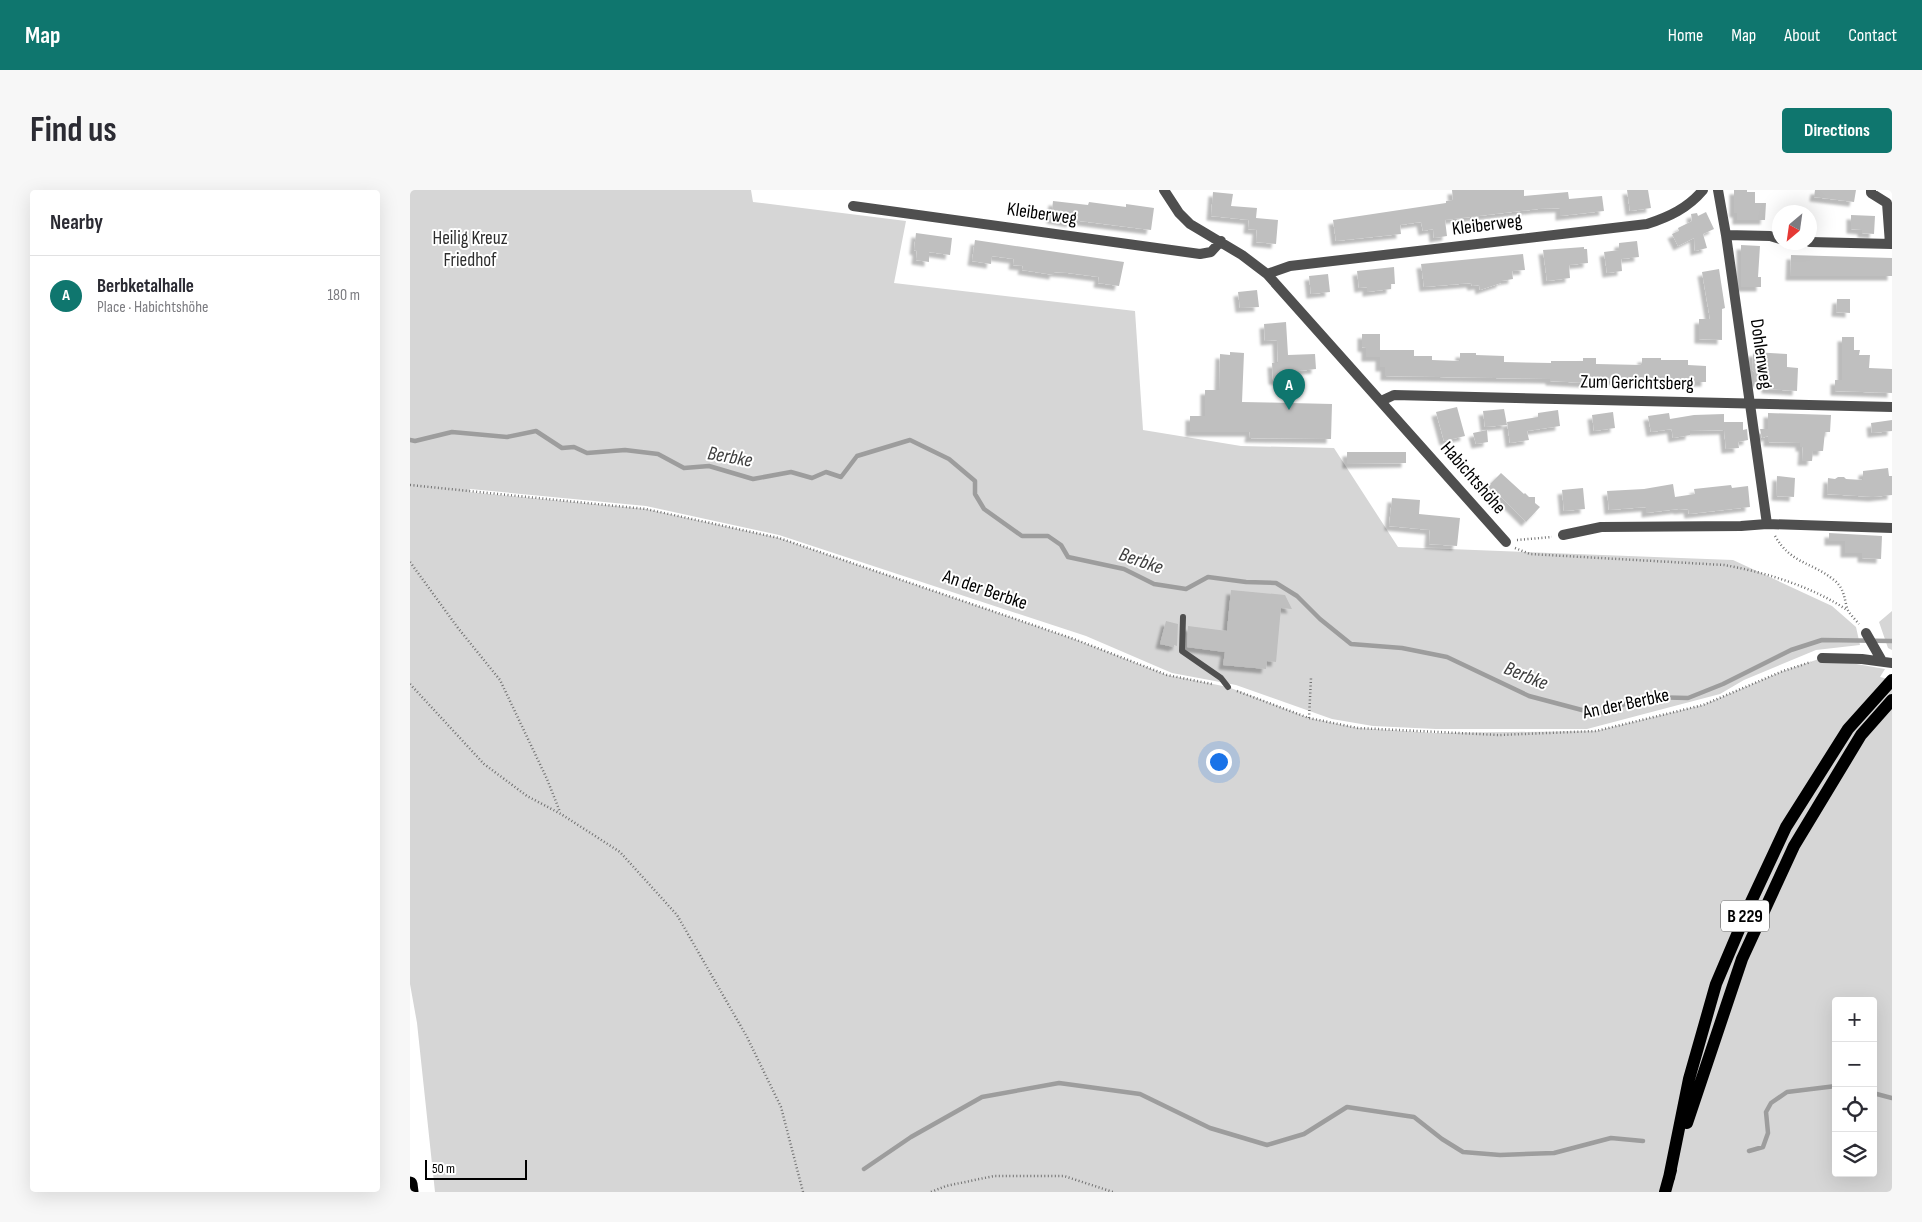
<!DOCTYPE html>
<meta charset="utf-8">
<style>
:root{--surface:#fff;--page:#f7f7f7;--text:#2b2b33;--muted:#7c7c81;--line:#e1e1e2;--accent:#0f766e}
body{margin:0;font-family:"Sofia Sans Condensed",sans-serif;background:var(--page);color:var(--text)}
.controls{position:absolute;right:15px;bottom:15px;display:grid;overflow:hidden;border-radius:5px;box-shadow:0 5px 20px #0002}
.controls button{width:45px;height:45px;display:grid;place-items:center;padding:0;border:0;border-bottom:1px solid var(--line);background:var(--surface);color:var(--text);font:25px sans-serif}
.compass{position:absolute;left:1362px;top:15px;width:45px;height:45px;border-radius:50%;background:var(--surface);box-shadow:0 5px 20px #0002;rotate:209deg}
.scale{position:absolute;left:15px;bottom:12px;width:102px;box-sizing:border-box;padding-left:5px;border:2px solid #000;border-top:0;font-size:14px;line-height:18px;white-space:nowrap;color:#000;-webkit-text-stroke:4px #fff;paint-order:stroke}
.you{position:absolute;left:808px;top:571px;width:18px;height:18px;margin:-12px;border:4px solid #fff;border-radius:50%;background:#1a73e8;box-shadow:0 0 0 8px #1a73e833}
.badge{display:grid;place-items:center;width:32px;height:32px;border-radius:50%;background:var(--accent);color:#fff;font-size:16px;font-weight:700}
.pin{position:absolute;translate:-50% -41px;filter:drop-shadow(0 1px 2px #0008)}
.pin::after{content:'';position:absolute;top:26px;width:18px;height:15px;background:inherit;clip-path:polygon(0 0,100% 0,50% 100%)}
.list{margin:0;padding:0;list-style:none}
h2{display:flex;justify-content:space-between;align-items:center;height:65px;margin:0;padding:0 20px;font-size:21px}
h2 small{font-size:16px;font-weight:400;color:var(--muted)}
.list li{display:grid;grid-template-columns:32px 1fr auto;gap:15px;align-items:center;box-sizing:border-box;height:80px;padding:0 20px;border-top:1px solid var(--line)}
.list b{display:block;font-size:19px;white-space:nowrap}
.list p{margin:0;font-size:16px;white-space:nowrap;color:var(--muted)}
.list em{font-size:16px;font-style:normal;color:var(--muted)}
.icon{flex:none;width:28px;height:28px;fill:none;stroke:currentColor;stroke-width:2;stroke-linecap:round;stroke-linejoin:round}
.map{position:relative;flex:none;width:1482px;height:1002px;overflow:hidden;border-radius:5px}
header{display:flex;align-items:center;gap:30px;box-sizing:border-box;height:70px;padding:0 25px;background:var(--accent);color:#fff}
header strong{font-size:24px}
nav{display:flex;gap:28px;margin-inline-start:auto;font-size:18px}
.intro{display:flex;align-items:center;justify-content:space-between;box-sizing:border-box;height:120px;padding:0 30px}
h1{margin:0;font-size:35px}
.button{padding:12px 22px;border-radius:5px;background:var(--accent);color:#fff;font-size:18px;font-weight:700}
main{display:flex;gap:30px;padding:0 30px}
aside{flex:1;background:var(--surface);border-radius:5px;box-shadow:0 5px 20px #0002}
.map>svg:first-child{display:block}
.green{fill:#d6d6d6;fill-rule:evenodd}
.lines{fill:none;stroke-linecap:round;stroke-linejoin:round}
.stream{stroke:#9d9d9d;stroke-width:4.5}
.building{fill:#bfbfbf;filter:url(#shadow)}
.path{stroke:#717171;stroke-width:2.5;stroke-dasharray:1 2.5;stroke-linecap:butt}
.service{stroke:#4f4f4f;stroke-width:6}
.minor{stroke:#4f4f4f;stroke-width:10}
.primary{stroke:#000;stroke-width:12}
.motorway{stroke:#000;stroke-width:15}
.labels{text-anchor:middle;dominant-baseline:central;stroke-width:4;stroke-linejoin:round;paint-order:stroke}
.shield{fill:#fff;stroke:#4c4c4c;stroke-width:1}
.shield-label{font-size:18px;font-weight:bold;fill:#000}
.street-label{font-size:19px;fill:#000;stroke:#fff}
.park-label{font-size:19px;fill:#2d2d2d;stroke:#fff}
.water-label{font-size:20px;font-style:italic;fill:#3e3e3e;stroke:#fff}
</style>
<header>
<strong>Map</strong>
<nav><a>Home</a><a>Map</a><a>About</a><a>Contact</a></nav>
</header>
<div class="intro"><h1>Find us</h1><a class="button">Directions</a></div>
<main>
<aside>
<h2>Nearby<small></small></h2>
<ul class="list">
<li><span class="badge">A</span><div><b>Berbketalhalle</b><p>Place · Habichtshöhe</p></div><em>180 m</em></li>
</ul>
</aside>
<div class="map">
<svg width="1482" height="1002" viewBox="0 0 1482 1002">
<defs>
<filter id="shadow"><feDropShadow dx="-4.5" dy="4.5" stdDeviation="1" flood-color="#0004"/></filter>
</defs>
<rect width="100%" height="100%" fill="#fff"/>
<!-- green -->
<path class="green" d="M 0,0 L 341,0 L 343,12 L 496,31 L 484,93 L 725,121 L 733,240 L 831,256 L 924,258 L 988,357 L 1323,370 L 1422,416 L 1446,437 L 1450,455 L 1406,460 L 1334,490 L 1310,504 L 1177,539 L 1026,539 L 963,536 L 922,529 L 826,495 L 762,483 L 676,446 L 369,345 L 236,316 L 60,299 L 59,302 L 236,319 L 369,348 L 664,449 L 757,485 L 818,497 L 899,528 L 948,538 L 1025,543 L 1186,541 L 1293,515 L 1373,481 L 1412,468 L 1475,479 L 1470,487 L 1482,490 L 1482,1002 L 25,1002 L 7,833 L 0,794 ZM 1426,811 L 1463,811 L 1463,983 L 1426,983 Z
M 1482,421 L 1482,460 L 1478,458 L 1469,432 Z"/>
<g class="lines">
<!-- stream -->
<path class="stream" d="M 0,250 L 5,251 L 42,242 L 97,247 L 126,241 L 152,258 L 164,257 L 177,263 L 215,260 L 248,264 L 274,278 L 299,276 L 343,289 L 381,282 L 402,288 L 416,282 L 431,287 L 447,266 L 500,250 L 539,269 L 565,291 L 565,304 L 574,319 L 612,346 L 638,346 L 651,355 L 658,367 L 714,379 L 744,394 L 776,399 L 798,387 L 836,392 L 866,393 L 887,406 L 910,429 L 941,454 L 992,458 L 1037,467 L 1119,506 L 1187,524 L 1235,507 L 1278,508 L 1313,494 L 1381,460 L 1412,450 L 1482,451
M 1463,903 L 1482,908
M 1339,961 L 1353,957 L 1358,943 L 1356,922 L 1361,913 L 1377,902 L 1426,896
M 454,979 L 501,947 L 572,907 L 649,893 L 730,904 L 800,938 L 857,955 L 894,944 L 937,917 L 1004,927 L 1032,949 L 1053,962 L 1090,965 L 1144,963 L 1201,948 L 1233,951"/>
</g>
<!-- building -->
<path class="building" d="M 1042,0 L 1114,0 L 1114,6 L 1158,2 L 1159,9 L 1192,6 L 1194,21 L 1150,26 L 1150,18 L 1128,19 L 1035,30 L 1037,46 L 1024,48 L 1023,39 L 1013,41 L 1011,32 L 990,35 L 991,44 L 926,51 L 923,30 L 1036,13 L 1036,11 L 1043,10 Z
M 1217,0 L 1238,0 L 1241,18 L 1220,21 Z
M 1324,0 L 1337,0 L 1337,2 L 1345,2 L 1345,13 L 1356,13 L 1355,30 L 1327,30 L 1327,23 L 1324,23 Z
M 1405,0 L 1446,0 L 1444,12 L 1404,7 Z
M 803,2 L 823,4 L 821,16 L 847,18 L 846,28 L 868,30 L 866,54 L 846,52 L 847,40 L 838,39 L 839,30 L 801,26 Z
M 643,11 L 678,15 L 679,12 L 716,17 L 716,14 L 744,18 L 741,40 L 662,30 L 661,33 L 641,29 Z
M 1296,22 L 1304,39 L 1293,44 L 1297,58 L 1285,61 L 1284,48 L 1268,56 L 1262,44 L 1269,41 L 1268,38 L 1282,31 L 1281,24 L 1287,23 L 1288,26 Z
M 1441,25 L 1465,26 L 1464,44 L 1452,43 L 1452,40 L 1441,39 Z
M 506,43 L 542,48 L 540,65 L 519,62 L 519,72 L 506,70 L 507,61 L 504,60 Z
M 565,50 L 714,72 L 709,96 L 688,93 L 689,87 L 658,83 L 644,82 L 644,85 L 612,80 L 613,76 L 603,75 L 604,69 L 582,66 L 581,74 L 562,71 Z
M 1227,51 L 1229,67 L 1211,69 L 1212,81 L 1197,83 L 1194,62 L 1209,60 L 1209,53 Z
M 1331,55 L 1350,56 L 1348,87 L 1351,87 L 1351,97 L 1331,97 Z
M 1174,57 L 1174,59 L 1177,59 L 1178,73 L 1159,75 L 1160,88 L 1137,91 L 1133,60 Z
M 1113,64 L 1115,80 L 1102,81 L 1103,89 L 1091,91 L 1091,93 L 1070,100 L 1069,95 L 1062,96 L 1061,93 L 1014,97 L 1011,74 Z
M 1381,65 L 1482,68 L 1482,86 L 1380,86 Z
M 984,77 L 985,94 L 981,94 L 981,99 L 957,102 L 957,97 L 949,98 L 947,81 Z
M 1309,79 L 1315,118 L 1312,119 L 1312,150 L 1289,149 L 1289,129 L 1300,129 L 1292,82 Z
M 918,84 L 920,102 L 901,104 L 899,86 Z
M 847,100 L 849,117 L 830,118 L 828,102 Z
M 1427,109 L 1440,109 L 1440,123 L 1426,122 Z
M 876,132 L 878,165 L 905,164 L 906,179 L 879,182 L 879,190 L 869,191 L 863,190 L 862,173 L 868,173 L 867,150 L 855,151 L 854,134 Z
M 952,144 L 970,144 L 970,160 L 1004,160 L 1004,166 L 1022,166 L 1022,170 L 1050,171 L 1050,163 L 1066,163 L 1066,165 L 1094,166 L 1094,172 L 1141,173 L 1141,171 L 1173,171 L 1173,168 L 1186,168 L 1186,174 L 1232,175 L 1232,168 L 1251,168 L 1251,170 L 1278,170 L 1278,175 L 1296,176 L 1296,192 L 1256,192 L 1256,186 L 1235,186 L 1234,191 L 1194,190 L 1194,194 L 1140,191 L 1140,189 L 975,186 L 975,177 L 970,177 L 970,167 L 956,167 L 956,158 L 952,157 Z
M 1432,147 L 1444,147 L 1444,160 L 1450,160 L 1449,165 L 1460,165 L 1459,178 L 1482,179 L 1482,203 L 1425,201 L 1425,190 L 1432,190 Z
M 820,162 L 834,163 L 832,212 L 922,214 L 921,249 L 839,248 L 840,242 L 780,242 L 780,226 L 795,226 L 795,200 L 809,200 L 810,164 L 820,165 Z
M 1343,162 L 1377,164 L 1377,177 L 1388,178 L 1387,201 L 1356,199 L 1356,193 L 1344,192 L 1344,182 L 1342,180 Z
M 1047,217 L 1055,246 L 1034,251 L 1026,222 Z
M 1094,219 L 1097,235 L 1075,237 L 1073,221 Z
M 1148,220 L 1150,236 L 1117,241 L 1119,250 L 1100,253 L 1097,232 L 1128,227 L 1128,223 Z
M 1203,222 L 1205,238 L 1184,241 L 1182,225 Z
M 1259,223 L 1260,229 L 1284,225 L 1314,224 L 1314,232 L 1333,232 L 1333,240 L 1337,239 L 1338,250 L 1328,252 L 1329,258 L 1316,259 L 1314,240 L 1280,241 L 1280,245 L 1263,248 L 1261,235 L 1262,239 L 1241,242 L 1238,226 Z
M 1358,223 L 1421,225 L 1420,242 L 1415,242 L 1413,261 L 1403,261 L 1402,271 L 1392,271 L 1393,257 L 1390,257 L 1390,253 L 1358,252 L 1358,246 L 1352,248 L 1350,239 L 1358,239 Z
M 1482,230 L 1482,241 L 1462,243 L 1461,233 Z
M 1077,240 L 1078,252 L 1066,254 L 1063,243 Z
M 937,262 L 996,262 L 996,273 L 937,274 Z
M 1478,278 L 1479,286 L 1482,286 L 1482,305 L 1463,307 L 1417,304 L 1418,288 L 1425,289 L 1428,287 L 1434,287 L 1436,289 L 1453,290 L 1453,281 Z
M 1091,283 L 1114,304 L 1115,303 L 1119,307 L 1125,307 L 1125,313 L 1130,317 L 1116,332 L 1091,307 L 1089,309 L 1077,297 Z
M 1367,286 L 1385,288 L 1384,307 L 1366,306 Z
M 1263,294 L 1265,307 L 1285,304 L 1284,299 L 1321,295 L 1322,298 L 1338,296 L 1340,317 L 1279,324 L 1278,319 L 1268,320 L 1268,319 L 1236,323 L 1236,317 L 1199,320 L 1197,301 L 1234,299 Z
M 1173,298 L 1175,319 L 1154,321 L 1152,300 Z
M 982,308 L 1010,310 L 1009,324 L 1050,328 L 1047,356 L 1019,354 L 1020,340 L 979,336 Z
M 1419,343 L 1472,346 L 1471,369 L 1452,368 L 1452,363 L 1435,363 L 1435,351 L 1419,351 Z
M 821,400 L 875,405 L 882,419 L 871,418 L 866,472 L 857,471 L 856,479 L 813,475 L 815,462 L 777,457 L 778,436 L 817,441 Z
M 756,431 L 768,434 L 767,456 L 764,455 L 764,457 L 750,454 Z"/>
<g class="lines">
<!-- path -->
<path class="path" d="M 0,295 L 236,319 L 369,348 L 664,449 L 757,485 L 802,494
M 1365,346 C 1381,374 1402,372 1424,390 C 1434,398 1434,407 1437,418 C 1439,424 1445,429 1449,434
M 1107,350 L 1142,347
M 1105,358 L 1120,364 L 1314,375 C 1355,382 1403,397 1437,420
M 0,372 L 48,438 L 90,490 L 137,589 L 150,622
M 0,494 L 74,574 L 117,606 L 151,624 L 210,662 L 267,725 L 337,847 L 371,917 L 393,1002
M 827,501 L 899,528 L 948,538 L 1089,545 L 1186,541 L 1293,515 L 1373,481 L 1401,472
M 899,528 L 901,488
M 521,1002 L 536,996 L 584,986 L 654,986 L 703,1002"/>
<!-- service -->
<path class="service" d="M 773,427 L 772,461 L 811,488 L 818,497"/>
<!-- minor -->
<path class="minor" d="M 754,0 L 769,23 L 780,34 L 832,65 L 857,84 L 1096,352
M 1308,0 L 1316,45 L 1357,334
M 1461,0 L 1461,3 L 1477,13 L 1480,54
M 443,16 L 790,64 L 801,62 L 811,51
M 1316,45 L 1360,46 L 1370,49
M 1400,52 L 1482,54
M 857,84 L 880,76 L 1237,34 C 1259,27 1278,18 1293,0
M 971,211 L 984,205 L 1482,217
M 1153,345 L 1191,337 L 1331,336 L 1357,334 L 1482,338
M 1456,443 L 1472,471
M 1412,468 L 1452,469 L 1482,473"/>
<!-- primary -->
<path class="primary" d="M 1277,933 L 1332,769 L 1384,656 L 1451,545 L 1482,510
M 1259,988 L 1279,889 L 1306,794 L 1340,714 L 1376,637 L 1438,539 L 1482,490
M 1255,1002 L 1261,980"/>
<!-- motorway -->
<path class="motorway" d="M 0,994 L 1,1002"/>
</g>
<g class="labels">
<!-- shield labels -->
<rect class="shield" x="1311" y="710.5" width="48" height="31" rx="4"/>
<g class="shield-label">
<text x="1335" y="726">B 229</text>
</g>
<!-- street labels -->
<g class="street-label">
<text transform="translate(632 24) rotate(8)">Kleiberweg</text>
<text transform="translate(1077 35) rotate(-7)">Kleiberweg</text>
<text transform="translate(1351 164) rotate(82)">Dohlenweg</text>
<text transform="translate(1227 193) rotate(1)">Zum Gerichtsberg</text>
<text transform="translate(1063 288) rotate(49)">Habichtshöhe</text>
<text transform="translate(575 400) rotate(19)">An der Berbke</text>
<text transform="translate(1216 514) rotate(-12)">An der Berbke</text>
</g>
<!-- park labels -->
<g class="park-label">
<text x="60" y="48">Heilig Kreuz<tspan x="60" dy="22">Friedhof</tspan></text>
</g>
<!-- water labels -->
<g class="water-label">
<text transform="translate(320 267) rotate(10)">Berbke</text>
<text transform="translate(731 371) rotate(19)">Berbke</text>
<text transform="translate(1116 486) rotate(22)">Berbke</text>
</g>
</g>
</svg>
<div class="controls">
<button>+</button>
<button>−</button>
<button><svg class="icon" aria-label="locate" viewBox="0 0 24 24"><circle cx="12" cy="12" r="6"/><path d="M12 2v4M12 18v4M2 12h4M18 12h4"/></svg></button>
<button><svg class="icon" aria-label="layers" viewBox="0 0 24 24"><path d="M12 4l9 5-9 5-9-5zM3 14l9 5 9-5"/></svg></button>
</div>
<svg class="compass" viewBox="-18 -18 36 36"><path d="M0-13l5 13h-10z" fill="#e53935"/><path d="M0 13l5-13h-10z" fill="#7c7c81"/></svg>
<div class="scale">50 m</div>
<div class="you"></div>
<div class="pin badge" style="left:879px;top:220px">A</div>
</div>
</main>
